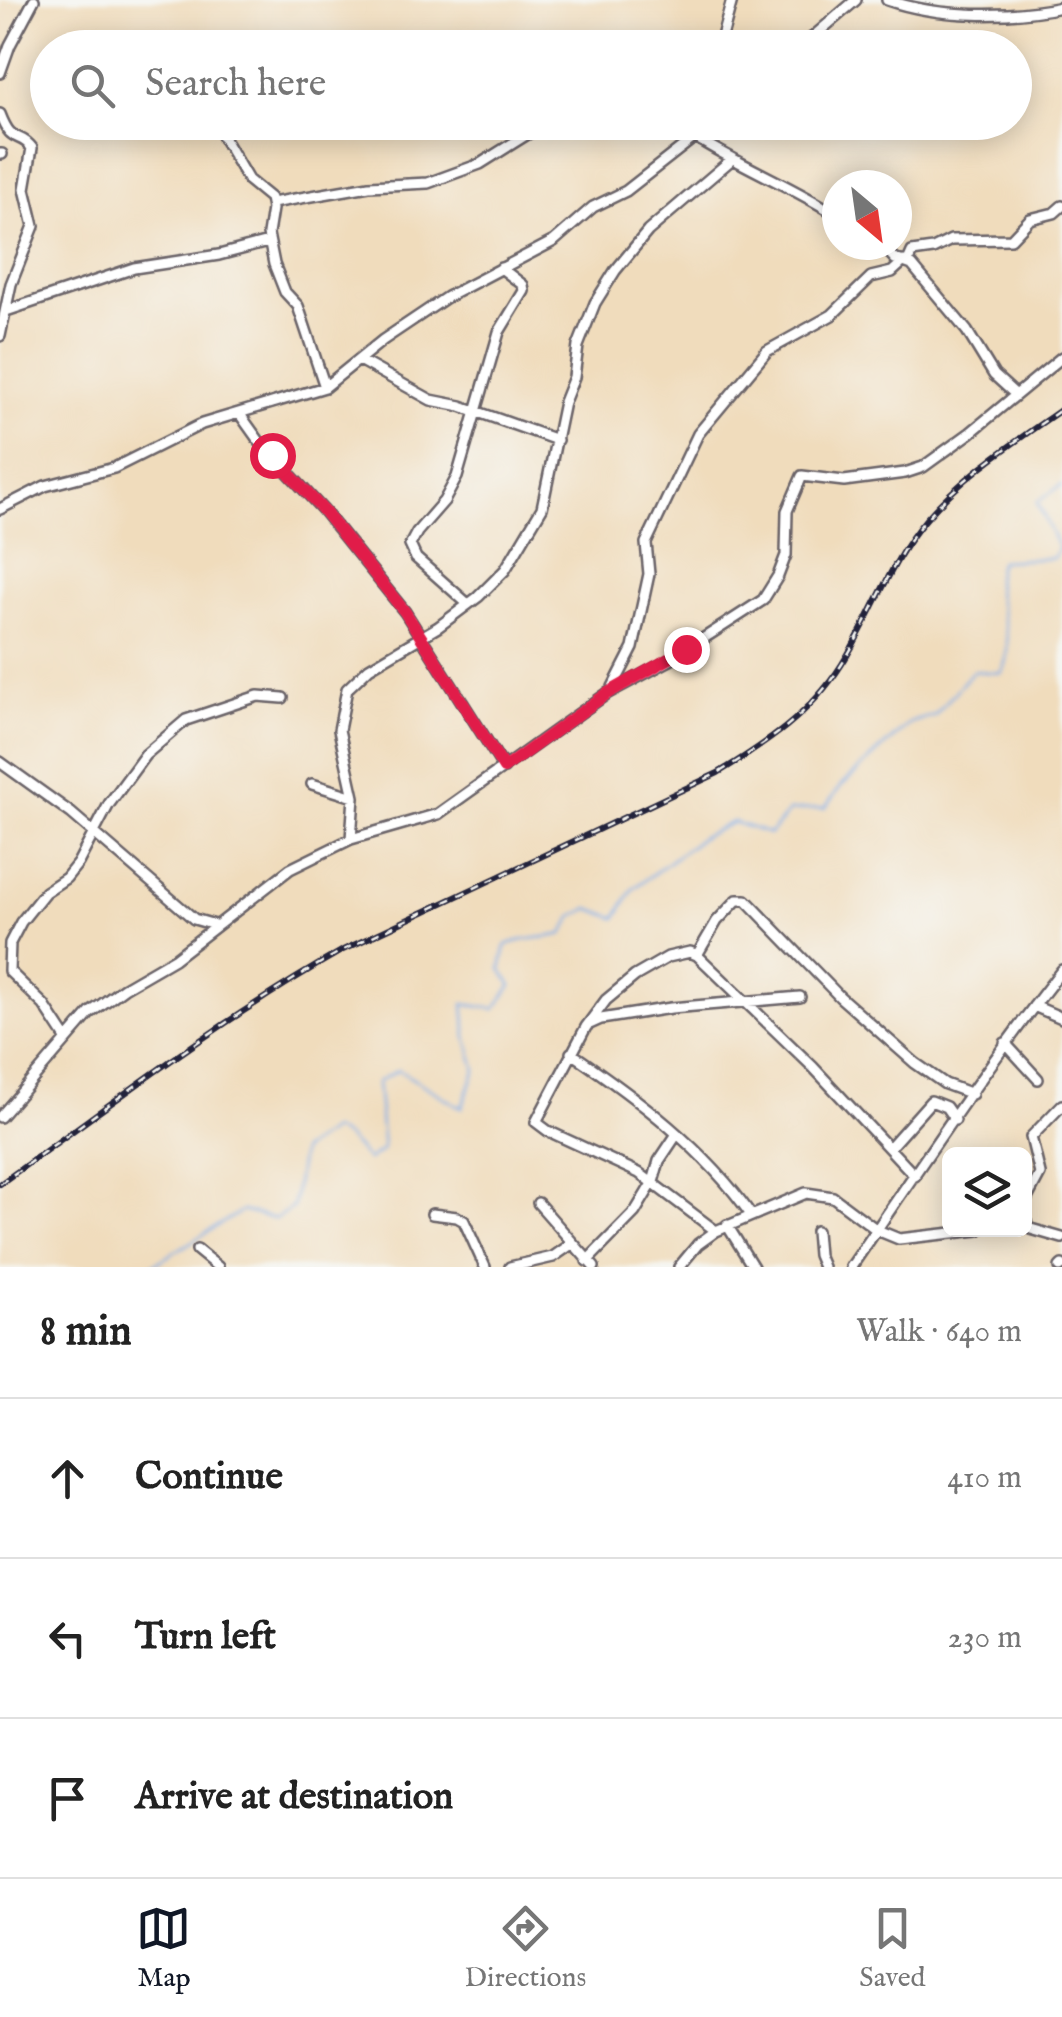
<!DOCTYPE html>
<meta charset="utf-8">
<style>
:root{--surface:#fff;--page:#f6f6f6;--text:#222;--muted:#767676;--line:#e0e0e0;--accent:#111827}
body{margin:0;font-family:"IM FELL English",serif;background:var(--page);color:var(--text)}
.controls{position:absolute;right:30px;bottom:30px;display:grid;overflow:hidden;border-radius:15px;box-shadow:0 5px 25px #0003}
.controls button{width:90px;height:90px;display:grid;place-items:center;padding:0;border:0;border-bottom:2px solid var(--line);background:var(--surface);color:var(--text);font:50px sans-serif}
.compass{position:absolute;left:822px;top:170px;width:90px;height:90px;border-radius:50%;background:var(--surface);box-shadow:0 5px 25px #0003;rotate:151deg}
.stop{position:absolute;width:30px;height:30px;margin:-22px;border:8px solid #e11d48;border-radius:50%;background:#fff}
.stop.end{background:#e11d48;border-color:#fff;box-shadow:0 2px 10px #0008}
.list{margin:0;padding:0;list-style:none}
h2{display:flex;justify-content:space-between;align-items:center;height:130px;margin:0;padding:0 40px;font-size:42px}
h2 small{font-size:32px;font-weight:400;color:var(--muted)}
.list li{display:grid;grid-template-columns:65px 1fr auto;gap:30px;align-items:center;box-sizing:border-box;height:160px;padding:0 40px;border-top:2px solid var(--line)}
.list b{display:block;font-size:38px;white-space:nowrap}
.list em{font-size:32px;font-style:normal;color:var(--muted)}
.icon{flex:none;width:55px;height:55px;fill:none;stroke:currentColor;stroke-width:2;stroke-linecap:round;stroke-linejoin:round}
.map{position:relative;flex:none;width:1062px;height:1267px;overflow:hidden}
.search{position:absolute;background:var(--surface);box-shadow:0 5px 25px #0003;left:30px;right:30px;top:30px;height:110px;display:flex;align-items:center;gap:25px;box-sizing:border-box;padding:0 35px;border-radius:55px;color:var(--muted);font-size:38px}
.sheet{height:610px;background:var(--surface)}
nav{display:flex;justify-content:space-around;align-items:center;box-sizing:border-box;height:140px;border-top:2px solid var(--line);background:var(--surface);font-size:28px;color:var(--muted)}
nav a{display:grid;justify-items:center;gap:5px}
nav .on{color:var(--accent)}
.map>svg:first-child{display:block}
.lines{fill:none;stroke-linecap:round;stroke-linejoin:round}
.stream{stroke:#7aabe6;stroke-width:2.5}
.minor-casing{stroke:#6a6368;stroke-width:14}
.minor{stroke:#fff;stroke-width:9}
.rail-casing{stroke:#22223b;stroke-width:6}
.rail{stroke:#f6f6f2;stroke-width:2.5;stroke-dasharray:8;stroke-linecap:butt}
.route{stroke:#e11d48;stroke-width:12}
</style>
<div class="map">
<svg width="1062" height="1267" viewBox="0 0 1062 1267">
<rect width="100%" height="100%" fill="#f6f6f2"/>
<filter id="ink" filterUnits="userSpaceOnUse"><feTurbulence type="fractalNoise" baseFrequency=".01" numOctaves="2"/><feDisplacementMap in="SourceGraphic" scale="20" xChannelSelector="R" yChannelSelector="G"/><feConvolveMatrix kernelMatrix="1 2 1 2 8 2 1 2 1" color-interpolation-filters="sRGB"/></filter>
<filter id="wash" filterUnits="userSpaceOnUse"><feTurbulence type="fractalNoise" baseFrequency=".0048" numOctaves="4" result="noise"/><feDisplacementMap in="SourceGraphic" scale="40" xChannelSelector="R" yChannelSelector="G"/><feGaussianBlur stdDeviation="2.25" result="paint"/><feColorMatrix in="noise" values="0 0 0 0 0 0 0 0 0 0 0 0 0 0 0 0 0 1.4 0 .05"/><feComposite in="paint" operator="in"/></filter>
<g filter="url(#wash)">
<rect width="100%" height="100%" fill="#f0dcbc"/>
<g class="lines">
<!-- stream -->
<path class="stream" d="M 150,1267 L 242,1211 L 275,1219 L 293,1207 L 301,1151 L 332,1130 L 346,1137 L 368,1160 L 383,1149 L 377,1082 L 398,1070 L 462,1108 L 476,1069 L 467,1038 L 464,1004 L 495,1009 L 512,985 L 501,969 L 506,945 C 525,937 543,939 563,934 L 572,918 L 589,908 L 616,918 L 633,889 L 702,837 L 733,822 L 770,834 L 789,811 L 825,808 L 841,786 L 910,723 L 935,715 L 973,671 L 1001,673 C 1021,635 985,597 1000,561 L 1053,558 L 1059,549 L 1037,502 L 1062,485"/>
</g>
</g>
<g filter="url(#ink)">
<g class="lines">
<defs>
<path id="minor" d="M 887,0 C 939,18 1008,18 1062,7
M 719,48 L 732,0
M 800,48 L 856,0
M 0,73 L 10,45 L 34,0
M 0,114 C 12,146 19,131 32,148 L 25,189 L 34,226 L 11,284 L 0,336
M 214,122 L 248,180 L 270,198 L 272,209 L 268,234 L 274,264 L 285,292 L 298,306 L 325,387
M 695,137 C 741,166 791,186 837,215
M 687,142 L 696,122
M 0,154 L 2,154
M 272,203 L 369,186 L 428,183 L 480,164 L 534,130 L 564,122
M 882,245 L 895,259 L 912,265 L 967,331 L 994,375 L 1015,394
M 908,261 L 912,252 L 933,249 L 951,240 L 1011,239 L 1030,219 L 1054,213 L 1062,206
M 6,311 L 134,268 L 219,255 L 268,242
M 359,360 L 431,400 L 461,406 L 557,440
M 239,413 L 259,441 L 323,510 L 405,612 L 504,768
M 0,509 L 45,486 L 114,468 L 202,424 L 325,387 L 383,340 L 447,297 L 554,241 L 593,207 L 626,191 L 714,122
M 468,604 L 416,558 L 410,545 L 417,532 L 444,501 L 457,477 L 499,332 L 524,291 L 523,285 L 501,268
M 613,687 L 633,648 L 649,574 L 646,543 L 698,434 L 767,351 L 832,315 L 871,277 L 892,272 L 904,261
M 0,762 L 71,813 L 194,919 L 215,925
M 312,784 L 354,797
M 351,839 L 354,797 L 339,730 L 347,689 L 369,668 L 438,627 L 478,597 L 505,570 L 542,508 L 564,402 L 574,377 L 578,346 L 595,303 L 615,271 L 648,231 L 731,160
M 697,955 L 717,921 L 737,900 L 746,900 L 840,997 L 915,1063 L 945,1084 L 972,1094
M 1034,1006 L 1062,1018
M 590,1024 L 601,1019 L 671,1008 L 800,997
M 65,1037 L 44,1005 L 9,971 L 10,943 L 21,922 L 45,892 L 66,878 L 78,863 L 109,804 L 145,755 L 186,720 L 258,696 L 283,698
M 1005,1043 L 1038,1079
M 571,1053 C 637,1098 706,1150 751,1215
M 0,1117 L 90,1013 L 124,988 L 174,959 L 290,869 L 351,839 L 438,814 L 608,693 L 670,660 L 763,600 L 778,576 L 786,555 L 787,511 L 802,476 L 844,481 L 905,473 L 923,467 L 970,433 L 1062,357
M 890,1147 L 931,1101 L 946,1107 L 955,1120
M 538,1203 L 594,1267
M 1024,1204 L 1040,1174 L 1031,1137 L 1062,1105
M 1024,1205 L 1027,1228
M 432,1214 L 457,1217 L 464,1221 L 485,1267
M 727,1225 L 753,1267
M 1024,1227 L 1062,1238
M 716,1231 L 639,1173 L 548,1131 L 536,1122 L 586,1027 L 606,1000 L 635,976 L 668,957 L 690,952 L 697,955 L 813,1067 L 915,1176
M 816,1231 L 818,1255 L 823,1267
M 197,1250 L 218,1267
M 587,1261 L 635,1212 L 653,1182 L 659,1161 L 677,1134
M 510,1267 L 553,1257 L 573,1243
M 679,1267 L 698,1244 L 716,1231 L 806,1193 L 833,1197 L 877,1230 L 899,1239 L 979,1230
M 851,1267 C 920,1167 987,1065 1062,970
M 1060,1267 L 1062,1265"/>
</defs>
<!-- minor casing -->
<use href="#minor" class="minor-casing"/>
<!-- minor -->
<use href="#minor" class="minor"/>
<defs>
<path id="rail" d="M 0,1184 C 112,1103 222,1019 343,950 L 718,773 C 767,743 811,714 842,664 C 872,617 890,561 926,519 C 964,475 1015,442 1062,409"/>
</defs>
<!-- rail casing -->
<use href="#rail" class="rail-casing"/>
<!-- rail -->
<use href="#rail" class="rail"/>
</g>
</g>
<g class="lines" filter="url(#ink)">
<!-- route -->
<path class="route" d="M 272,455 L 323,510 L 405,612 L 504,768 L 608,693 L 686,649"/>
</g>
</svg>
<div class="controls">
<button><svg class="icon" aria-label="layers" viewBox="0 0 24 24"><path d="M12 4l9 5-9 5-9-5zM3 14l9 5 9-5"/></svg></button>
</div>
<svg class="compass" viewBox="-18 -18 36 36"><path d="M0-13l5 13h-10z" fill="#e53935"/><path d="M0 13l5-13h-10z" fill="#767676"/></svg>
<div class="stop" style="left:272px;top:455px"></div>
<div class="stop end" style="left:686px;top:649px"></div>
<div class="search"><svg class="icon" aria-label="search" viewBox="0 0 24 24"><circle cx="10" cy="10" r="6"/><path d="M15 15l6 6"/></svg>Search here</div>
</div>
<section class="sheet">
<h2>8 min<small>Walk · 640 m</small></h2>
<ul class="list">
<li><svg class="icon" aria-label="ahead" viewBox="0 0 24 24"><path d="M12 20V5M6 11l6-6 6 6"/></svg><div><b>Continue</b></div><em>410 m</em></li>
<li><svg class="icon" aria-label="left" viewBox="0 0 24 24"><path d="M17 20v-9H6M10 6l-5 5 5 5"/></svg><div><b>Turn left</b></div><em>230 m</em></li>
<li><svg class="icon" aria-label="arrive" viewBox="0 0 24 24"><path d="M6 21V4h12l-3 4 3 4H6"/></svg><div><b>Arrive at destination</b></div></li>
</ul>
</section>
<nav>
<a class="on"><svg class="icon" aria-label="map" viewBox="0 0 24 24"><path d="M3 6l6-2 6 2 6-2v14l-6 2-6-2-6 2zM9 4v14M15 6v14"/></svg>Map</a>
<a><svg class="icon" aria-label="directions" viewBox="0 0 24 24"><path d="M12 3l9 9-9 9-9-9zM9 14v-3h6M13 9l2 2-2 2"/></svg>Directions</a>
<a><svg class="icon" aria-label="saved" viewBox="0 0 24 24"><path d="M7 4h10v16l-5-4-5 4z"/></svg>Saved</a>
</nav>
